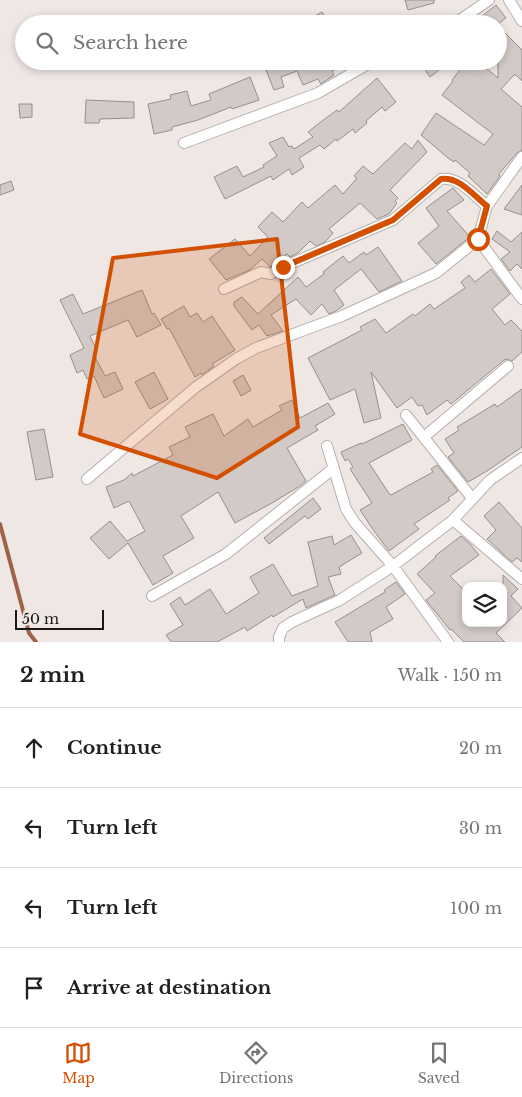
<!DOCTYPE html>
<meta charset="utf-8">
<style>
:root{--surface:#fff;--page:#f6f6f6;--text:#202124;--muted:#757577;--line:#e0e0e0;--accent:#d35000}
body{margin:0;font-family:"Libre Baskerville",serif;background:var(--page);color:var(--text)}
.controls{position:absolute;right:15px;bottom:15px;display:grid;overflow:hidden;border-radius:10px;box-shadow:0 2px 8px #0003}
.controls button{width:45px;height:45px;display:grid;place-items:center;padding:0;border:0;border-bottom:1px solid var(--line);background:var(--surface);color:var(--text);font:25px sans-serif}
.scale{position:absolute;left:15px;bottom:12px;width:89px;box-sizing:border-box;padding-left:5px;border:2px solid #1a1817;border-top:0;font-size:14px;line-height:18px;white-space:nowrap;color:#1a1817;-webkit-text-stroke:4px #eee7e4;paint-order:stroke}
.stop{position:absolute;width:15px;height:15px;margin:-11px;border:4px solid #d35000;border-radius:50%;background:#fff}
.stop.end{background:#d35000;border-color:#fff;box-shadow:0 1px 5px #0008}
.list{margin:0;padding:0;list-style:none}
h2{display:flex;justify-content:space-between;align-items:center;height:65px;margin:0;padding:0 20px;font-size:21px}
h2 small{font-size:16px;font-weight:400;color:var(--muted)}
.list li{display:grid;grid-template-columns:32px 1fr auto;gap:15px;align-items:center;box-sizing:border-box;height:80px;padding:0 20px;border-top:1px solid var(--line)}
.list b{display:block;font-size:19px;white-space:nowrap}
.list em{font-size:16px;font-style:normal;color:var(--muted)}
.icon{flex:none;width:28px;height:28px;fill:none;stroke:currentColor;stroke-width:2;stroke-linecap:round;stroke-linejoin:round}
.map{position:relative;flex:none;width:522px;height:642px;overflow:hidden}
.search{position:absolute;background:var(--surface);box-shadow:0 2px 8px #0003;left:15px;right:15px;top:15px;height:55px;display:flex;align-items:center;gap:12px;box-sizing:border-box;padding:0 18px;border-radius:28px;color:var(--muted);font-size:19px}
.sheet{height:385px;background:var(--surface)}
nav{display:flex;justify-content:space-around;align-items:center;box-sizing:border-box;height:70px;border-top:1px solid var(--line);background:var(--surface);font-size:14px;color:var(--muted)}
nav a{display:grid;justify-items:center;gap:2px}
nav .on{color:var(--accent)}
.map>svg:first-child{display:block}
.lines{fill:none;stroke-linecap:round;stroke-linejoin:round}
.stream{stroke:#a06248;stroke-width:4}
.building{fill:#d1cac7;stroke:#968f8c}
.street-casing{stroke:#b8b0ae;stroke-width:12}
.street{stroke:#fff;stroke-width:10}
.route{stroke:#d35000;stroke-width:6}
.marked{fill:#d35000;fill-opacity:0.2;stroke:#d35000;stroke-width:4;stroke-linejoin:round}
</style>
<div class="map">
<svg width="522" height="642" viewBox="0 0 522 642">
<rect width="100%" height="100%" fill="#eee7e4"/>
<g class="lines">
<!-- stream -->
<path class="stream" d="M 0,524 L 29,633 L 36,642"/>
</g>
<!-- building -->
<path class="building" d="M 405,0 L 434,0 L 434,3 L 408,10 Z
M 496,5 L 506,18 L 498,24 L 488,24 L 482,16 Z
M 322,12 L 329,24 L 300,24 Z
M 498,26 L 522,50 L 522,81 L 516,75 L 514,75 L 501,89 L 522,107 L 522,150 L 517,153 L 499,174 L 500,176 L 487,194 L 468,176 L 470,173 L 455,160 L 454,162 L 448,158 L 421,135 L 436,113 L 484,145 L 493,134 L 442,95 L 453,81 L 452,80 L 467,61 L 478,61 L 498,78 Z
M 284,61 L 349,61 L 332,71 L 334,75 L 321,84 L 318,79 L 303,85 L 297,71 L 281,77 L 284,87 L 274,90 L 266,70 L 278,66 L 277,64 Z
M 419,61 L 451,61 L 430,77 Z
M 250,77 L 259,100 L 232,109 L 231,107 L 198,120 L 172,127 L 172,130 L 154,134 L 148,104 L 171,99 L 170,95 L 187,91 L 191,106 L 211,100 L 209,94 Z
M 377,78 L 396,102 L 385,111 L 382,107 L 366,121 L 367,123 L 355,133 L 353,129 L 337,141 L 336,139 L 324,149 L 320,145 L 299,158 L 304,167 L 292,175 L 289,169 L 273,180 L 271,176 L 225,199 L 214,177 L 237,166 L 243,177 L 264,167 L 263,165 L 277,156 L 269,143 L 283,137 L 289,147 L 292,146 L 294,149 L 313,137 L 308,132 L 318,124 L 337,110 L 339,112 Z
M 86,100 L 134,102 L 134,118 L 100,119 L 99,123 L 85,123 Z
M 19,104 L 32,104 L 32,117 L 20,118 Z
M 418,140 L 427,152 L 390,190 L 398,198 L 395,201 L 397,203 L 389,214 L 377,219 L 360,203 L 329,229 L 333,233 L 325,242 L 316,246 L 310,241 L 298,253 L 290,257 L 287,254 L 279,262 L 270,267 L 262,259 L 250,270 L 226,280 L 209,259 L 235,239 L 250,256 L 268,237 L 258,227 L 272,212 L 283,222 L 302,202 L 308,208 L 335,185 L 343,194 L 357,178 L 354,176 L 363,166 L 373,174 L 405,143 L 412,149 Z
M 11,181 L 14,190 L 0,195 L 0,185 Z
M 522,185 L 522,215 L 504,209 Z
M 453,188 L 464,200 L 447,211 L 470,237 L 436,264 L 418,243 L 439,226 L 426,208 Z
M 497,231 L 511,242 L 522,232 L 522,269 L 517,264 L 510,271 L 501,259 L 510,252 L 492,239 Z
M 378,247 L 402,281 L 379,292 L 361,269 L 334,290 L 344,305 L 336,311 L 329,314 L 322,304 L 311,315 L 296,299 L 271,315 L 283,331 L 267,336 L 259,325 L 252,330 L 234,306 L 234,302 L 242,297 L 258,314 L 298,277 L 306,287 L 324,274 L 323,272 L 343,256 L 349,263 L 364,252 L 366,255 Z
M 491,269 L 510,294 L 492,309 L 505,325 L 511,320 L 522,331 L 522,352 L 512,361 L 507,359 L 504,360 L 451,404 L 447,400 L 427,415 L 422,405 L 418,406 L 412,397 L 397,408 L 371,372 L 381,418 L 364,423 L 355,389 L 330,400 L 308,358 L 362,330 L 360,327 L 375,319 L 386,333 L 413,314 L 415,316 L 430,304 L 434,309 L 465,288 L 461,282 L 469,275 L 475,282 Z
M 142,290 L 152,314 L 154,313 L 161,325 L 137,337 L 128,320 L 90,336 L 97,351 L 93,353 L 105,376 L 115,372 L 123,389 L 104,398 L 94,376 L 87,379 L 83,370 L 77,373 L 70,355 L 84,348 L 60,300 L 73,294 L 83,314 Z
M 184,306 L 190,317 L 197,313 L 203,322 L 212,316 L 235,350 L 212,364 L 214,366 L 202,375 L 201,373 L 195,377 L 169,328 L 167,329 L 161,319 Z
M 154,372 L 168,399 L 150,409 L 135,382 Z
M 243,375 L 251,390 L 241,396 L 233,381 Z
M 522,389 L 522,447 L 487,471 L 468,482 L 448,457 L 454,453 L 445,439 L 459,430 L 457,427 L 495,404 L 497,407 Z
M 292,400 L 300,418 L 328,403 L 335,414 L 315,426 L 318,430 L 287,448 L 306,481 L 300,486 L 272,503 L 235,523 L 218,492 L 181,516 L 194,538 L 163,556 L 173,573 L 153,585 L 128,543 L 109,559 L 90,538 L 110,521 L 127,541 L 145,531 L 129,501 L 114,508 L 106,487 L 124,480 L 132,473 L 133,476 L 173,455 L 169,447 L 190,437 L 185,427 L 213,414 L 224,436 L 248,419 L 253,427 L 282,410 L 279,406 Z
M 403,424 L 412,440 L 369,463 L 388,492 L 391,495 L 433,472 L 431,469 L 437,465 L 458,491 L 448,498 L 450,500 L 414,524 L 419,529 L 389,551 L 374,531 L 360,510 L 372,503 L 350,469 L 353,467 L 348,459 L 345,461 L 341,452 L 361,443 L 362,444 Z
M 44,429 L 53,477 L 36,480 L 27,432 Z
M 313,498 L 321,509 L 308,519 L 305,516 L 269,544 L 264,538 Z
M 499,502 L 522,528 L 522,562 L 517,558 L 512,562 L 487,539 L 496,530 L 484,516 Z
M 351,535 L 362,553 L 339,567 L 341,574 L 328,577 L 335,595 L 306,608 L 303,599 L 273,617 L 272,615 L 247,631 L 245,627 L 217,642 L 171,642 L 166,635 L 183,625 L 170,604 L 180,597 L 185,605 L 210,589 L 226,614 L 259,593 L 250,577 L 273,564 L 292,596 L 318,586 L 308,542 L 332,536 L 334,545 Z
M 461,536 L 470,544 L 479,555 L 450,576 L 466,592 L 466,623 L 503,623 L 503,575 L 518,589 L 511,596 L 522,608 L 496,633 L 505,642 L 464,642 L 451,629 L 450,630 L 426,600 L 435,593 L 417,574 L 436,557 L 435,556 Z
M 396,582 L 405,594 L 386,607 L 393,619 L 370,632 L 372,642 L 348,642 L 335,622 L 385,592 L 384,590 Z"/>
<g class="lines">
<defs>
<path id="street" d="M 509,0 L 522,21
M 454,24 L 489,0
M 184,143 L 318,93 L 373,61
M 478,239 L 522,299
M 224,289 L 261,272 L 271,274 L 283,267 L 393,220 L 441,179 C 459,176 474,196 487,206
M 406,415 L 472,498
M 424,437 L 508,366
M 327,446 L 346,509 L 355,523 L 393,566 L 448,642
M 87,479 L 196,387 L 236,359 L 256,348 L 342,316 L 436,273 L 478,239 L 487,206 L 522,157
M 453,520 L 522,579
M 152,596 L 226,554 L 334,468
M 279,642 L 279,637 L 283,628 L 292,622 L 340,600 L 393,566 L 453,520 L 490,480 L 522,458"/>
</defs>
<!-- street casing -->
<use href="#street" class="street-casing"/>
<!-- street -->
<use href="#street" class="street"/>
</g>
<g class="lines">
<!-- route -->
<path class="route" d="M 283,267 L 393,220 L 441,179 C 459,176 474,196 487,206 L 478,239"/>
</g>
<!-- marked area -->
<path class="marked" d="M 277,239 L 298,427 L 217,478 L 80,434 L 113,258 Z"/>
</svg>
<div class="controls">
<button><svg class="icon" aria-label="layers" viewBox="0 0 24 24"><path d="M12 4l9 5-9 5-9-5zM3 14l9 5 9-5"/></svg></button>
</div>
<div class="scale">50 m</div>
<div class="stop" style="left:478px;top:239px"></div>
<div class="stop end" style="left:283px;top:267px"></div>
<div class="search"><svg class="icon" aria-label="search" viewBox="0 0 24 24"><circle cx="10" cy="10" r="6"/><path d="M15 15l6 6"/></svg>Search here</div>
</div>
<section class="sheet">
<h2>2 min<small>Walk · 150 m</small></h2>
<ul class="list">
<li><svg class="icon" aria-label="ahead" viewBox="0 0 24 24"><path d="M12 20V5M6 11l6-6 6 6"/></svg><div><b>Continue</b></div><em>20 m</em></li>
<li><svg class="icon" aria-label="left" viewBox="0 0 24 24"><path d="M17 20v-9H6M10 6l-5 5 5 5"/></svg><div><b>Turn left</b></div><em>30 m</em></li>
<li><svg class="icon" aria-label="left" viewBox="0 0 24 24"><path d="M17 20v-9H6M10 6l-5 5 5 5"/></svg><div><b>Turn left</b></div><em>100 m</em></li>
<li><svg class="icon" aria-label="arrive" viewBox="0 0 24 24"><path d="M6 21V4h12l-3 4 3 4H6"/></svg><div><b>Arrive at destination</b></div></li>
</ul>
</section>
<nav>
<a class="on"><svg class="icon" aria-label="map" viewBox="0 0 24 24"><path d="M3 6l6-2 6 2 6-2v14l-6 2-6-2-6 2zM9 4v14M15 6v14"/></svg>Map</a>
<a><svg class="icon" aria-label="directions" viewBox="0 0 24 24"><path d="M12 3l9 9-9 9-9-9zM9 14v-3h6M13 9l2 2-2 2"/></svg>Directions</a>
<a><svg class="icon" aria-label="saved" viewBox="0 0 24 24"><path d="M7 4h10v16l-5-4-5 4z"/></svg>Saved</a>
</nav>
